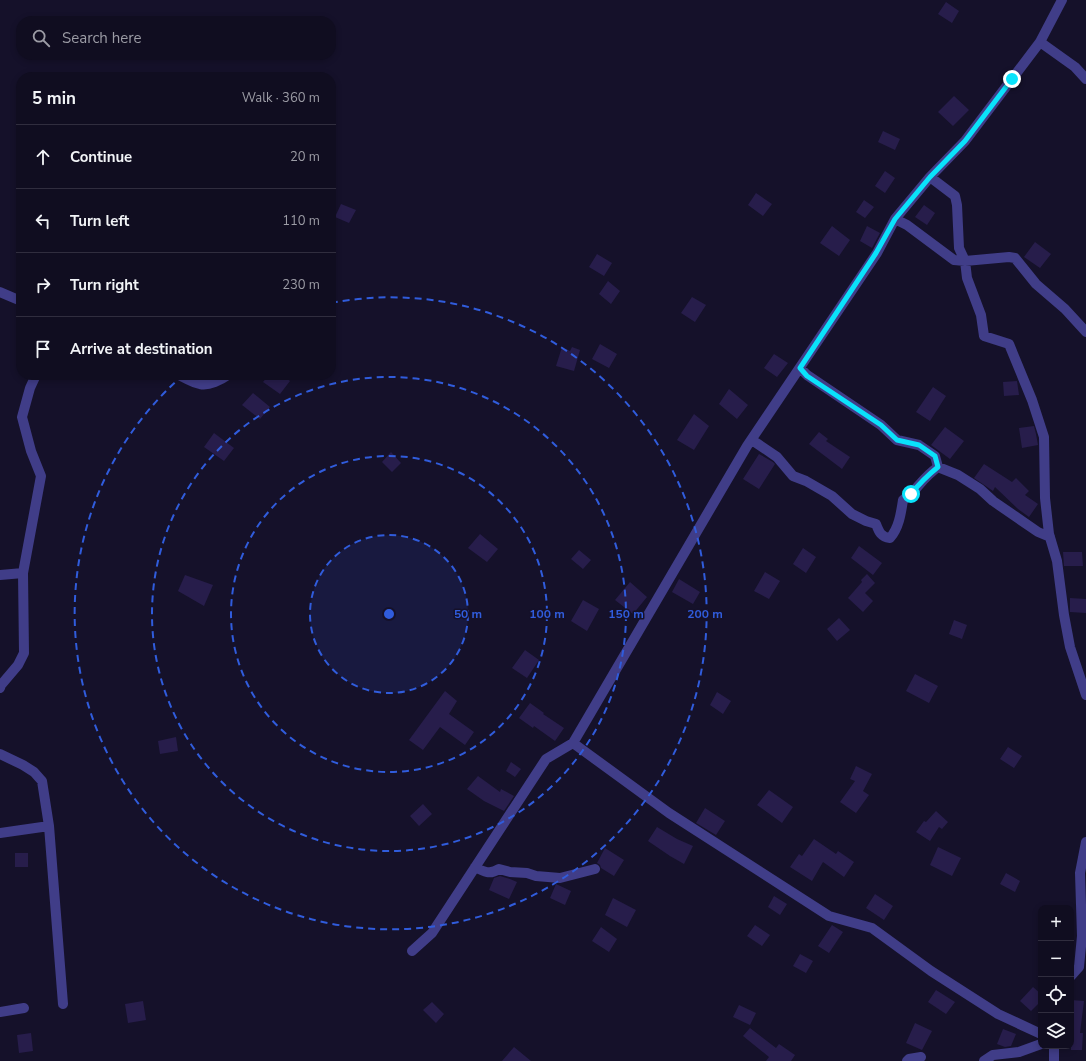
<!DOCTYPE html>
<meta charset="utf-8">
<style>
:root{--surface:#100d20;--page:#191629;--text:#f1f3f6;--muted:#9c9ca5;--line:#302d3e}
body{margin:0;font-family:"Nunito Sans",sans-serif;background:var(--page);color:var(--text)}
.controls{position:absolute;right:12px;bottom:12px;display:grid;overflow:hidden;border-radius:8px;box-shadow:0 2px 6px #0003}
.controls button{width:36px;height:36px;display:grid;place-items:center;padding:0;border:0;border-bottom:1px solid var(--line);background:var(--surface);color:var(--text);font:20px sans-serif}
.stop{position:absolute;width:12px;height:12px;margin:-9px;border:3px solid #0ae2fb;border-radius:50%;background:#fff}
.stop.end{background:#0ae2fb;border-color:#fff;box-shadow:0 1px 4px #0008}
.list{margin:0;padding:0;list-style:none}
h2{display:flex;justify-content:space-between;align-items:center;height:52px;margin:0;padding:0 16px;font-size:17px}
h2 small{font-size:13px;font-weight:400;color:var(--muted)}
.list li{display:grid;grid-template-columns:26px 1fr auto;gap:12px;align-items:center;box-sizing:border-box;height:64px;padding:0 16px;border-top:1px solid var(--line)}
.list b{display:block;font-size:15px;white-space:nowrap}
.list em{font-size:13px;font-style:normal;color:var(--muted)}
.icon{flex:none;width:22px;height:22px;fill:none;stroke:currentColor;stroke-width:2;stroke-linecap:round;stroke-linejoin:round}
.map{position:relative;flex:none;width:1086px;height:1061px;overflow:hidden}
.search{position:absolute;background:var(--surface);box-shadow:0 2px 6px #0003;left:16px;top:16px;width:320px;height:44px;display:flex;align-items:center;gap:10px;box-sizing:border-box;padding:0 14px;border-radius:16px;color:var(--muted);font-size:15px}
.panel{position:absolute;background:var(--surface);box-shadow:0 2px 6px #0003;left:16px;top:72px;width:320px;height:308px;border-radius:16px}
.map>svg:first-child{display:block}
.building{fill:#271d4b}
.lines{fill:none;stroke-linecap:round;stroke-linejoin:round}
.minor{stroke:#403d88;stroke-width:10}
.route{stroke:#0ae2fb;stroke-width:5}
.ring{fill:none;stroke:#305cdc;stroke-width:2;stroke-dasharray:7 5}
.centre{fill:#305cdc;stroke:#15112a;stroke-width:2}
.ring-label{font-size:12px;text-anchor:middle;font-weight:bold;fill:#305cdc;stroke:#15112a;stroke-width:3;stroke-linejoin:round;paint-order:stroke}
</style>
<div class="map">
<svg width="1086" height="1061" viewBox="0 0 1086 1061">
<rect width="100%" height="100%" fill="#15112a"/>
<!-- building -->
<path class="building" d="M 946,2 L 959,11 L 952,23 L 938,14 Z
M 954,96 L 969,110 L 953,126 L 938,112 Z
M 883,131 L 900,139 L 895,150 L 878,142 Z
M 885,171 L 895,178 L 885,193 L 875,186 Z
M 756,193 L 772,204 L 763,216 L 748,205 Z
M 864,200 L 874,207 L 865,218 L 856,212 Z
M 341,204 L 356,210 L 349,223 L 335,217 Z
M 924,205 L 935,213 L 927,225 L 915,217 Z
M 832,226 L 850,240 L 839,256 L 820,243 Z
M 867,226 L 880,233 L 872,248 L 860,241 Z
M 1035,242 L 1051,254 L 1040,268 L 1024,257 Z
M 597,254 L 612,263 L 604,276 L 589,267 Z
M 608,281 L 620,291 L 611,304 L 599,294 Z
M 692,297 L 706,305 L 695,322 L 681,313 Z
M 600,344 L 617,354 L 609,368 L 592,359 Z
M 562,347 L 570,351 L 572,347 L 580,350 L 574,371 L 556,366 Z
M 774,354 L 788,363 L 777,377 L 764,368 Z
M 269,375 L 283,375 L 290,381 L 280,394 L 263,382 Z
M 1017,381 L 1019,395 L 1004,396 L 1003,382 Z
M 933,387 L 946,396 L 930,421 L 916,412 Z
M 729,389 L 748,405 L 737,419 L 719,404 Z
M 253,393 L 270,407 L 260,419 L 242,405 Z
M 694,414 L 709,426 L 694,450 L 677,440 Z
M 1034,426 L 1036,434 L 1038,445 L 1022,448 L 1019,428 Z
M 945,427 L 964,441 L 950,459 L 931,445 Z
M 819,432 L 828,439 L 826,441 L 850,457 L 842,469 L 809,444 Z
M 214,433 L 234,448 L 224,461 L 204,447 Z
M 391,452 L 401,463 L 392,472 L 382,462 Z
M 759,454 L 773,462 L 775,464 L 759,489 L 743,479 Z
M 984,464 L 1012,482 L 1016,478 L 1029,491 L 1025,495 L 1038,504 L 1029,517 L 1018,509 L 995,487 L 993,491 L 974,478 Z
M 480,534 L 498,549 L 487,562 L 468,548 Z
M 859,546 L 882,563 L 873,575 L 851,558 Z
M 803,548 L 816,557 L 806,573 L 793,564 Z
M 579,550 L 591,560 L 583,569 L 571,559 Z
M 1063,552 L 1082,552 L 1083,566 L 1064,566 Z
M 765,572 L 780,581 L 769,599 L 754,591 Z
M 867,574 L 875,583 L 865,593 L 873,601 L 863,612 L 848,598 L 862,582 L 861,580 Z
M 185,575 L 213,585 L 204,606 L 178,591 Z
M 679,579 L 700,592 L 693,604 L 672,592 Z
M 630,582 L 647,597 L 633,614 L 615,600 Z
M 1070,598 L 1086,599 L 1086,613 L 1070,612 Z
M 583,600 L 599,609 L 587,631 L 571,621 Z
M 839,618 L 850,630 L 837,641 L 827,629 Z
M 954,620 L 967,625 L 962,639 L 949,634 Z
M 525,650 L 539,660 L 527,678 L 512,668 Z
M 915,674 L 938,686 L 929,703 L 906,691 Z
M 445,691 L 457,701 L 449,714 L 474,732 L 465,745 L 440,727 L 423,750 L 409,740 Z
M 717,692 L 731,701 L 723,714 L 710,705 Z
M 530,703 L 544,713 L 543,714 L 564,728 L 555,741 L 534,726 L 533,728 L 519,718 Z
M 176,737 L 178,751 L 160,754 L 158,741 Z
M 1008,747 L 1022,756 L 1014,768 L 1000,759 Z
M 511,762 L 521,769 L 515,777 L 506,771 Z
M 856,766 L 872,774 L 863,791 L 869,795 L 856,813 L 840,802 L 855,781 L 850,779 Z
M 478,776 L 500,792 L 501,789 L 514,796 L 504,811 L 484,801 L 467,789 Z
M 769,790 L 793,807 L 782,823 L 757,805 Z
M 423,804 L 432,814 L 419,826 L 410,816 Z
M 705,808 L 725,821 L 716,835 L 696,823 Z
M 936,811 L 948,822 L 942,829 L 939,827 L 930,841 L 916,832 L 924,821 L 926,822 Z
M 657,827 L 677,839 L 693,846 L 684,864 L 670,856 L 648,841 Z
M 814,839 L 836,854 L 838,851 L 854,862 L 844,877 L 823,862 L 812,881 L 790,867 L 799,854 L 802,856 Z
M 938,847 L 961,858 L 952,876 L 930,865 Z
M 605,848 L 624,860 L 614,876 L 601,868 L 600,865 L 597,863 Z
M 15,853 L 28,853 L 28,867 L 15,867 Z
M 1006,873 L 1020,881 L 1015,892 L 1000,884 Z
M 500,876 L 510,879 L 517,882 L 509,899 L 489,890 L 494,878 Z
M 556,884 L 571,891 L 565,905 L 550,898 Z
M 875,894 L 893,906 L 884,920 L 866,908 Z
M 774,896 L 787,904 L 780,915 L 768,907 Z
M 613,898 L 636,910 L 627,927 L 605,915 Z
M 755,925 L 770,935 L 762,946 L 747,936 Z
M 832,925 L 843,932 L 829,953 L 818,946 Z
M 601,927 L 617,939 L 609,952 L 592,941 Z
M 800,954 L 813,961 L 806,973 L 793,966 Z
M 1033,987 L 1041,994 L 1041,1001 L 1031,1011 L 1020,1001 Z
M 936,990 L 955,1002 L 946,1014 L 928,1002 Z
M 1071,1000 L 1084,1001 L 1080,1033 L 1083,1033 L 1082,1050 L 1071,1050 Z
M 143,1001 L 146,1020 L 128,1023 L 125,1004 Z
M 432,1002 L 444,1014 L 436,1023 L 423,1010 Z
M 739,1005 L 756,1013 L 750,1025 L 733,1017 Z
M 915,1023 L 932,1031 L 922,1050 L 906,1043 Z
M 750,1028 L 776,1048 L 779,1044 L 795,1055 L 791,1061 L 766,1061 L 769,1057 L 743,1036 Z
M 1003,1029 L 1016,1034 L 1011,1046 L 1005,1047 L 997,1044 Z
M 31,1033 L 33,1051 L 19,1053 L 17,1035 Z
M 514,1047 L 531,1061 L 502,1061 Z"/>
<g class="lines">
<!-- minor -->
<path class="minor" d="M 1040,42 L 1075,67 L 1086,79
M 930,177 L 955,196 L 957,205 L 959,248 L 965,261 L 967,278 L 981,315 L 984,336 L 1009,344 L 1032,400 L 1044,437 L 1045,498 L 1049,534 L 1057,561 L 1064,615 L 1070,647 L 1086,695
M 895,219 L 907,225 L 954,260 L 965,261 L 1009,257 L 1015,258 L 1036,284 L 1065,309 L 1086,332
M 0,292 L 21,301
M 800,368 L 807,375 L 881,425 L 897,440 L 919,445 L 935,456 L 938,467 L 958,475 L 980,489 L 993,501 L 1038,532 L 1050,537
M 179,375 C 185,378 193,383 200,384 C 209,386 221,380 228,375
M 752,440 L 777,457 L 793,476 L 806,481 L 832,496 L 852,514 L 866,521 L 876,524 C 879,532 881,537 890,538 C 899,528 901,513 903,500 C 911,495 913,492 919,485 C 925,478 931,472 938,467
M 0,575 L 23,573
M 0,688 L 1,685 L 18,665 L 24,653 L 23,573 L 41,476 L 31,451 L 22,417 L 30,388 L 36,375
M 573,743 L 669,813 L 829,916 L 872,928 L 931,971 L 998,1014 L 1041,1034
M 0,754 L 23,765 L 34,772 L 42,781 L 49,826 L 63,1004
M 0,833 L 49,826
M 475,867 C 484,872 490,875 499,869 L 510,872 L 527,873 L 536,876 L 560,878 L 595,869
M 412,951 L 432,933 L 546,759 L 573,743 L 747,446 L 877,253 L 895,219 L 930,177 L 965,141 L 1040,42 L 1062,0
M 1071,976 L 1079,967 L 1082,936 L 1080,873 L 1086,842
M 0,1012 L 24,1008
M 1054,1046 L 1054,1061
M 907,1061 L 909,1059 L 921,1057
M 984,1061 L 993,1055 L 1019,1052 L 1041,1044"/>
</g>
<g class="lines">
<!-- route -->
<path class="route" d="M 911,494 C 919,484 928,475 938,467 L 935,456 L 919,445 L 897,440 L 881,425 L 807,376 L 800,368 L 876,253 L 895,219 L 930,177 L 965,141 L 1012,79"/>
</g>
<!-- distance rings -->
<circle cx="389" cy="614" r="79" fill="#305cdc" fill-opacity=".12"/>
<g class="ring">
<circle cx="389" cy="614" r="79"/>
<circle cx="389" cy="614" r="158"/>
<circle cx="389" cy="614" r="237"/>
<path d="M331 303A316 316 0 1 1 182 376"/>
</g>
<circle cx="389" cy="614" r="6" class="centre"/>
<g class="ring-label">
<text x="468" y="618">50 m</text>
<text x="547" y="618">100 m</text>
<text x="626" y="618">150 m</text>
<text x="705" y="618">200 m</text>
</g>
</svg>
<div class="controls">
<button>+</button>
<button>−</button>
<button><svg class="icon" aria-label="locate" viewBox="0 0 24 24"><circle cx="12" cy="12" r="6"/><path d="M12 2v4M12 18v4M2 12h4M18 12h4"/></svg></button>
<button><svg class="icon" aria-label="layers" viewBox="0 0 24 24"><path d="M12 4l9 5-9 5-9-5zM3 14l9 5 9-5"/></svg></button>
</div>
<div class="stop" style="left:911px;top:494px"></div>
<div class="stop end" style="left:1012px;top:79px"></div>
<div class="search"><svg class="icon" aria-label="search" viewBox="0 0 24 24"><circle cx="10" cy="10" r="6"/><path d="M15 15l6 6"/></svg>Search here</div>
<section class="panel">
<h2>5 min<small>Walk · 360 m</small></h2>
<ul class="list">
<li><svg class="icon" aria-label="ahead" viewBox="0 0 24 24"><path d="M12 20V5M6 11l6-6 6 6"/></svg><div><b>Continue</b></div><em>20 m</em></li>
<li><svg class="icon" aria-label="left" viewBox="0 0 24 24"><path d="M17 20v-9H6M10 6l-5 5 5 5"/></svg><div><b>Turn left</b></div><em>110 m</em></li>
<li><svg class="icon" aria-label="right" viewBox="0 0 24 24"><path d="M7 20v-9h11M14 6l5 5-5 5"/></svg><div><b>Turn right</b></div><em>230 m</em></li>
<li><svg class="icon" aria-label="arrive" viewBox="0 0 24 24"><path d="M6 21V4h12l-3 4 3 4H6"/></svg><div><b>Arrive at destination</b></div></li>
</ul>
</section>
</div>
